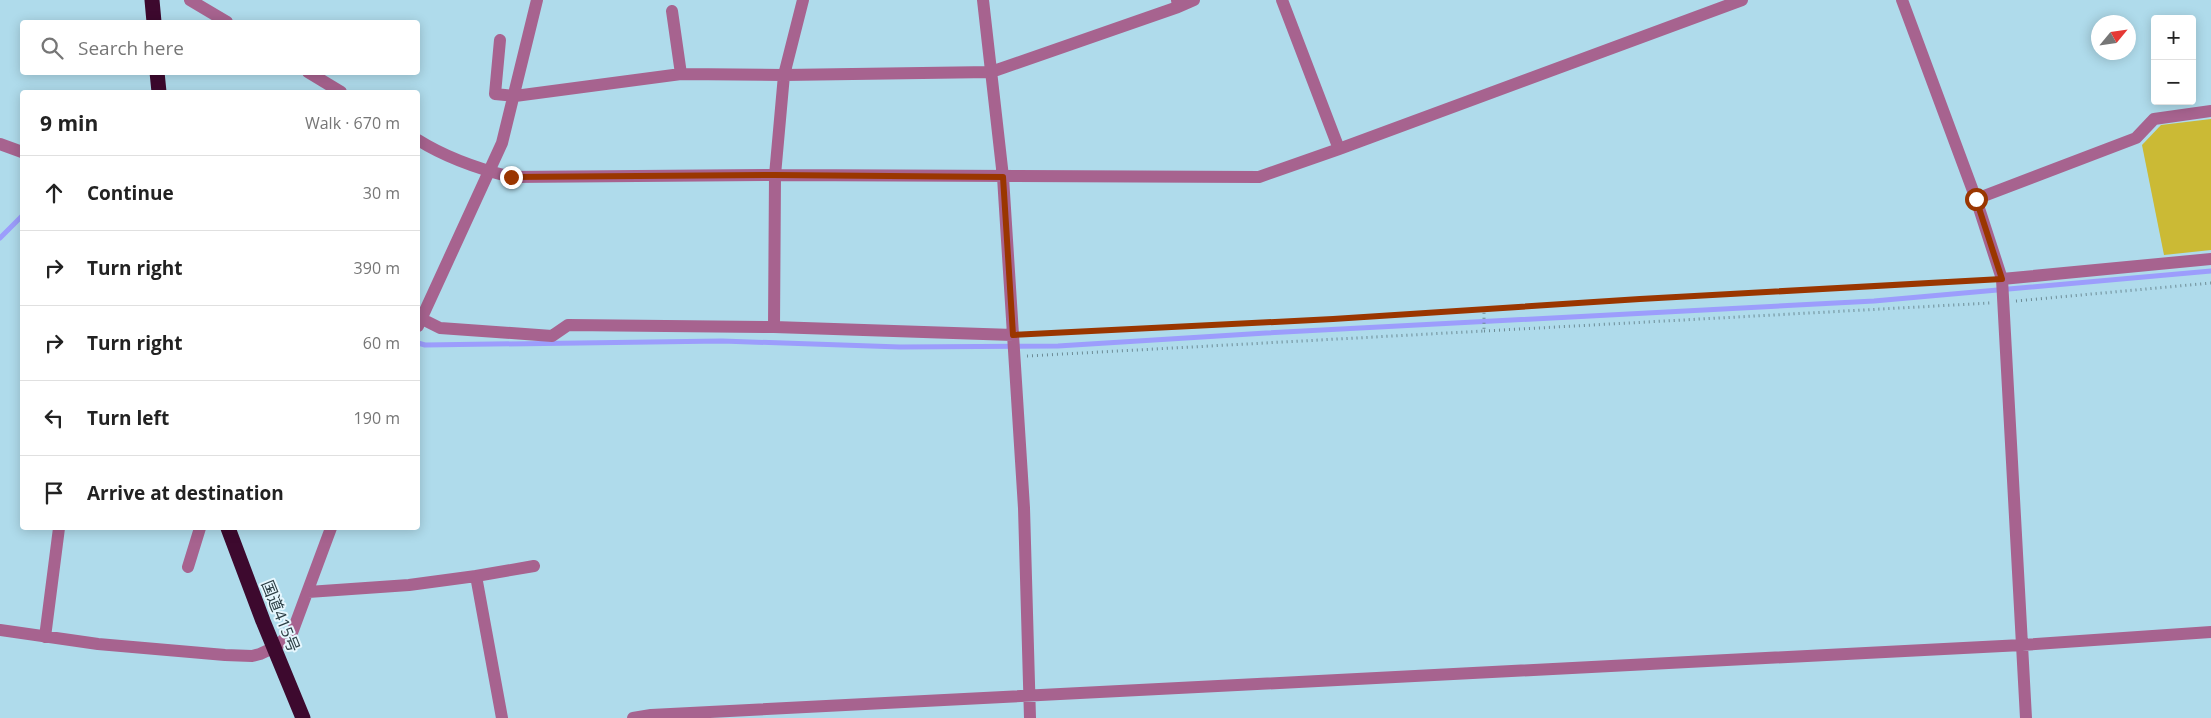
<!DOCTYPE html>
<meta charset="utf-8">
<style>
:root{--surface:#fff;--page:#f2f2f2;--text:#222;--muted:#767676;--line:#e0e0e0}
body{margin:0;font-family:"Open Sans","Noto Sans JP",sans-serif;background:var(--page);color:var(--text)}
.controls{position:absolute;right:15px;top:15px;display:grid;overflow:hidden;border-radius:5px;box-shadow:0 2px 12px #0003}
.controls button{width:45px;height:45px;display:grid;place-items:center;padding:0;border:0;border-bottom:1px solid var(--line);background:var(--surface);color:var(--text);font:25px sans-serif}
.compass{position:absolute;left:2091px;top:15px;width:45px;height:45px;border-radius:50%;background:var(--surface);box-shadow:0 2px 12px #0003;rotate:61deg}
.stop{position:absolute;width:15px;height:15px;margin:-11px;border:4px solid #9a3600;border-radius:50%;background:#fff}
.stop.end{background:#9a3600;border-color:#fff;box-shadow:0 1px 5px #0008}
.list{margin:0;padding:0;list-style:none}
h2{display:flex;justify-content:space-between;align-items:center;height:65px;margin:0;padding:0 20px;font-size:21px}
h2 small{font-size:16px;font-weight:400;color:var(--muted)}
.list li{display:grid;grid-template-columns:32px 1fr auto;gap:15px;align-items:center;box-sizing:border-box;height:75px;padding:0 20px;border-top:1px solid var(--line)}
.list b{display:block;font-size:19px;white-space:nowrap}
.list em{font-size:16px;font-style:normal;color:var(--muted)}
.icon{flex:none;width:28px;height:28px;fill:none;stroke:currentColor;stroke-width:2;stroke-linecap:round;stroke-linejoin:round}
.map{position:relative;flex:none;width:2211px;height:718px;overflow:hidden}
.search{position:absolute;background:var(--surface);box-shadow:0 2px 12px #0003;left:20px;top:20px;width:400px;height:55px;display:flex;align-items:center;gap:12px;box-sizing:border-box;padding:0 18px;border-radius:5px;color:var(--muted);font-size:19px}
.panel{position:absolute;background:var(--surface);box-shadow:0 2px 12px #0003;left:20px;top:90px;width:400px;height:440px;border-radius:5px}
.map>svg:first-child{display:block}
.green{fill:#cbba35}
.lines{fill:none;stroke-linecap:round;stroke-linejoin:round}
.stream{stroke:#9c9dfc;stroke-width:5}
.path{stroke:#6c8b95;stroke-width:3;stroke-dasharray:1 4;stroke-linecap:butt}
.minor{stroke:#a7638f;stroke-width:12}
.highway{stroke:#3d092e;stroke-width:15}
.route{stroke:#9a3600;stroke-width:6}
.labels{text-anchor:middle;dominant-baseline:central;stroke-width:4;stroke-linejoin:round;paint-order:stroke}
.street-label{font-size:16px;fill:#2c3e44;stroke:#e6f7fe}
</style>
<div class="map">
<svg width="2211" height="718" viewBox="0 0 2211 718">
<rect width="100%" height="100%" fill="#afdbeb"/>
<!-- green -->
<path class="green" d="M 2211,119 L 2211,250 L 2164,255 L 2142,145 L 2161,125 Z"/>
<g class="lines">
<!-- stream -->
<path class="stream" d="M 0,238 L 22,216
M 418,343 L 425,345 L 722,341 L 900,347 L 1058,346 L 1266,333 L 1874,301 L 2211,271"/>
<!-- path -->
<path class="path" d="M 2016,301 L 2211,283
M 1484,331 L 1990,303
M 1026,335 L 1333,319 L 1640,299 L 1988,280
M 1027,356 L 1484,331 L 1484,310"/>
<!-- minor -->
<path class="minor" d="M 190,0 L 227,22
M 983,0 L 1003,177 L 1024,508 L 1030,718
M 1177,0 L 1178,7 L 1194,0
M 1282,0 L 1339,149
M 1902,0 L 1976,199 L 2002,279 L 2026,718
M 672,11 L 681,74 L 784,75 L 803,0
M 500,40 L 495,94 L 515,96 L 681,74
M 308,72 L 341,92
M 418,140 C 445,157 479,169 511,177 L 775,175 L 1259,177 L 1339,149 L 1742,0
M 0,144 L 22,152
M 1976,199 L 2136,138 L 2154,119 L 2211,111
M 2002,279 L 2211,259
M 418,317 L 440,328 L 552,336 L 568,325 L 774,327 L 775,175 L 784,75 L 991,72 L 1178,7
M 418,326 L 502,143 L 537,0
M 774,327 L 1013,335
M 188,567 L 200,528
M 308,592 L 409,585 L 476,576
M 0,630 L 98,644 L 225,655 L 252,656 L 260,654 L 275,647 L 292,633 L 331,528
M 45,637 L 59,528
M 502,718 L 476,576 L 534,566
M 633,718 L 651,715 L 2022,645 L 2211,632"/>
<!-- highway -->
<path class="highway" d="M 152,0 L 154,22
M 157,72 L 159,92
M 228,528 L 263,621 L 303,718"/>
</g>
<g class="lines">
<!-- route -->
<path class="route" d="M 511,177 L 775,175 L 1003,177 L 1013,335 L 1333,319 L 1640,299 L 2002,279 L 1976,199"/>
</g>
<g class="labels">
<!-- street labels -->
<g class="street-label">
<text transform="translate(281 616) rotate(68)">国道415号</text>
</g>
</g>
</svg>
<div class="controls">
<button>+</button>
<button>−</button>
</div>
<svg class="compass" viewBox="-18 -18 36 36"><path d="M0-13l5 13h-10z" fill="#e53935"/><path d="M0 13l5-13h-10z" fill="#767676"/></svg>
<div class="stop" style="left:1976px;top:199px"></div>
<div class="stop end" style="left:511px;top:177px"></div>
<div class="search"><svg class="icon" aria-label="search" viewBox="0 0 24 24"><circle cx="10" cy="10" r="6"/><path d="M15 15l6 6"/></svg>Search here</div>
<section class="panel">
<h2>9 min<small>Walk · 670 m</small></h2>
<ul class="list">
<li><svg class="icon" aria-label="ahead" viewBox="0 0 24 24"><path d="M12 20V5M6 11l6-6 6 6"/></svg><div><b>Continue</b></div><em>30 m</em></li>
<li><svg class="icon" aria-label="right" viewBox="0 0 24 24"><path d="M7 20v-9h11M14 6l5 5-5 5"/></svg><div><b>Turn right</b></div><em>390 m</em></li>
<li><svg class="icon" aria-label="right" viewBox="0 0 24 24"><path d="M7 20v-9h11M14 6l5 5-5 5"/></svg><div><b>Turn right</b></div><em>60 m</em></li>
<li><svg class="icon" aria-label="left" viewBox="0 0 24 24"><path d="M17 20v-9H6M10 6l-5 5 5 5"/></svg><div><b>Turn left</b></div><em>190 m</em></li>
<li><svg class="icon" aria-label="arrive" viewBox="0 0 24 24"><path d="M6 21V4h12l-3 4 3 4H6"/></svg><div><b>Arrive at destination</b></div></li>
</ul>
</section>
</div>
